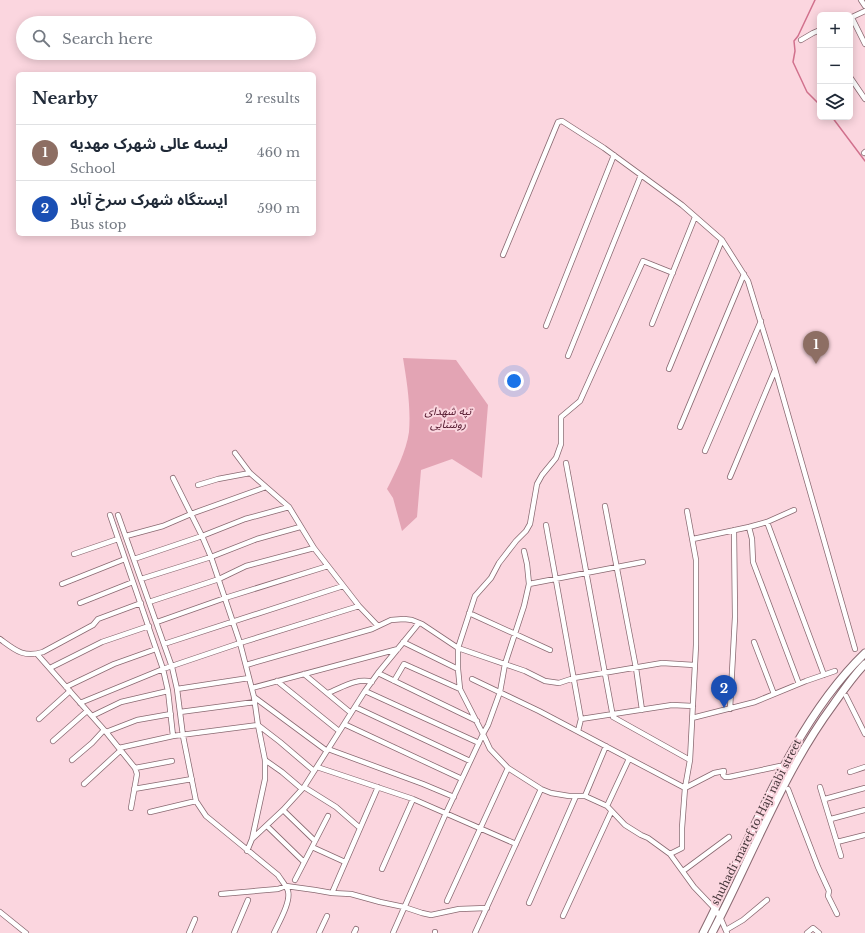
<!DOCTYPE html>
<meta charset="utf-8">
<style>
:root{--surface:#fff;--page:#f2f2f3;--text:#1f2937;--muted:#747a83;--line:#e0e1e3;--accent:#3a7b8d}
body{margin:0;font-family:"Libre Baskerville","Noto Sans Arabic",serif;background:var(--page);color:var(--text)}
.controls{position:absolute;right:12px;top:12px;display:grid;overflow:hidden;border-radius:6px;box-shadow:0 2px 10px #0003}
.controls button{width:36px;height:36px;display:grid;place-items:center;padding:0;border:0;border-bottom:1px solid var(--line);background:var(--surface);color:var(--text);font:20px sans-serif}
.you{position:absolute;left:514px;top:381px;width:14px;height:14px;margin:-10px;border:3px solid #fff;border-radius:50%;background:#1a73e8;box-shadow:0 0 0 6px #1a73e833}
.badge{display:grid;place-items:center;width:26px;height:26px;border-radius:50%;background:var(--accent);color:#fff;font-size:13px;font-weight:700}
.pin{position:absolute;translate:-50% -33px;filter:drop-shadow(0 1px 2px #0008)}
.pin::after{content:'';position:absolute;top:21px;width:14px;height:12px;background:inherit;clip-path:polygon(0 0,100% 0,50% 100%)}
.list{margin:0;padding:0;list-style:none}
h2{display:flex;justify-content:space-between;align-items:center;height:52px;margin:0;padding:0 16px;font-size:17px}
h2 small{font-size:13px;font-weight:400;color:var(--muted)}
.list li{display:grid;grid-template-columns:26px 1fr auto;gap:12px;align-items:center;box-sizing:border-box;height:56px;padding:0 16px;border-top:1px solid var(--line)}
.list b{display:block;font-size:15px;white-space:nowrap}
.list p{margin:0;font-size:13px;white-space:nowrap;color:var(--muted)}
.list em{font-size:13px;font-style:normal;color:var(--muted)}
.icon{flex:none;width:22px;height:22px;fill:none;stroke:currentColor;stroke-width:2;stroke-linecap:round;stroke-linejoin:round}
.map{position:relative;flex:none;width:865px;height:933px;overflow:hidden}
.search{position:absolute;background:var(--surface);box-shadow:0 2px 10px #0003;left:16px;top:16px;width:300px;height:44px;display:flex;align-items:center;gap:10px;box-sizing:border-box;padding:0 14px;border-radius:22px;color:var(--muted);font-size:15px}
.panel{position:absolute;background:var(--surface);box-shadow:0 2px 10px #0003;left:16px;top:72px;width:300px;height:164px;border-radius:6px}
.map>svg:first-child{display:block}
.green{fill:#e3a4b4}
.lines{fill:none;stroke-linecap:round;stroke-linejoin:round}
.stream{stroke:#d1718d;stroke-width:1.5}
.street-casing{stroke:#896971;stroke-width:6}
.secondary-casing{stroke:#896971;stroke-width:9}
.street{stroke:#fff;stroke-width:4.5}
.secondary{stroke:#fff;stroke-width:7}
.labels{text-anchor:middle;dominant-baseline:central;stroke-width:4;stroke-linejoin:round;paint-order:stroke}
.park-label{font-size:11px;font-style:italic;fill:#4d1127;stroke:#fbd6df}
.street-label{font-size:11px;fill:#45363a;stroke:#fbd6df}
</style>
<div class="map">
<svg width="865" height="933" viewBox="0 0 865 933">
<rect width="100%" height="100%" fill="#fbd6df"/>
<!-- green -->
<path class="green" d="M 403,358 L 456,360 L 488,405 L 482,478 L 452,459 L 421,470 L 417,517 L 402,531 L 393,498 L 387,489 C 396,471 406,452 409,432 C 411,408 407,382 403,358 Z"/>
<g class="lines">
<!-- stream -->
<path class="stream" d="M 815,0 L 798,36 L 794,41 L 795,51 L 793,62 L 807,92 L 820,105
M 832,117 L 865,161"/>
<defs>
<path id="street" d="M 861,0 L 865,6
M 850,18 L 865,11
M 852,18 L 865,44
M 801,40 L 813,33 L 820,30
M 850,77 L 865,99
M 864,153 L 865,152
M 503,255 L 558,122 L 562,121 L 604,148 L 682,205 L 722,240 L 748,281 L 775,369 L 855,649
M 652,324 L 695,217
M 546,326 L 614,155
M 568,356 L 641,175
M 669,369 L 722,240
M 680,427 L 744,274
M 705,451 L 761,321
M 235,453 L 250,473 L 289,507 L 314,548 L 359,606 L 378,626
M 566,463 L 613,717 L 690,760
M 730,477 L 775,370
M 173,478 L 202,536 L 211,557 L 240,643 L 254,697 L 258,725 L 265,760 L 265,779 L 252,839 L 247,851
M 198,485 L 218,479 L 250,473
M 605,506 L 636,668 L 642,710
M 110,515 L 163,669 L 168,691 L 173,736
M 118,515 L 172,667 L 177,689 L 183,736 L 196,801 L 206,816 L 278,875 C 281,880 286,885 288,891 C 291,902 279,922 274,933
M 767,522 L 824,675
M 546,525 L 581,719 L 578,731
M 749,527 L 752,539 L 753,562 L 799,684
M 126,536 L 163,526 L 191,514 L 266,487
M 693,539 L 749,527 L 767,522 L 794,510
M 524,551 L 527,564 L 529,584 L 524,606 L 505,664 L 500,692 L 488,725 L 483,734 L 490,749 L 508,768 L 541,789 L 551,793 L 569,796 L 585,796 L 607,806 L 625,825 L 641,835 L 648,838 L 670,854 L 694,887 L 715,909 L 720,917 L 727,933
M 74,554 L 118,539
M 134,559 L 202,536 L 245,519 L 289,507
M 141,579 L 211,557 L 257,539 L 300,527
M 62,584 L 125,559
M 529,584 L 643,562
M 149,602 L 219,579 L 246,566 L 314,548
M 80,603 L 133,582
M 469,613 L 550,650
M 157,622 L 225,598 L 328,566
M 0,639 C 15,650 23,658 43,652 L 93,625 L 98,619 L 141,603
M 403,642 L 458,669
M 754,642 L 774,694
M 164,644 L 343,586
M 37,654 L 106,732 L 135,768 L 137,774 L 131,808
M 246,665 L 372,629 L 391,620 L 404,619 L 412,620 L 422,624 L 458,648 L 525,671 L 545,681 L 559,683 L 574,678 L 662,663 L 694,665
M 50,668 L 102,642 L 149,626
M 378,673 L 477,721
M 304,674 L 351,713
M 472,679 L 539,711 L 685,788 L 714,773 L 724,771 L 723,775 L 725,777 L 729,777 L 780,766
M 277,681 L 339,731
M 394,681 L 404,664 L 460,689
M 66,687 L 114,664 L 156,649
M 252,688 L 398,649
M 177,689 L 249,678
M 365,691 L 479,743
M 328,693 C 341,688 358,677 372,682
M 846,696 L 865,734
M 254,697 L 327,751
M 80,703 L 163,669 L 240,643 L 359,606
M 355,707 L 470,761
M 730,709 L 735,617 L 734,530
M 180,712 L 255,702
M 92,716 L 121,702 L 168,691
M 692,718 L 755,702 L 806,681 L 835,671
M 39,719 L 70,691
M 581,719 L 672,705 L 693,706
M 344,724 L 462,779
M 106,732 L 137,720 L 171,714
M 53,741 L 87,711
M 119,748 L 173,736 L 258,725 L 280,742 L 314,771
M 328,749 L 423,784 L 454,797
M 72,760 L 92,743 L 104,730
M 265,760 L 282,772 L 302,789
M 317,767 L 413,799 L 516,844
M 135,768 L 172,761
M 850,772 L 865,767
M 84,784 L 121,750
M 304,787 L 336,807 L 360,828
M 820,787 L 841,856
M 134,789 L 192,779
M 788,789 L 818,867 L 829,891 L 828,896 L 837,914
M 585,796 L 606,746
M 825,799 L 865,788
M 607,806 L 628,761 L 628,758
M 283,810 L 315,841
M 150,812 L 196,801
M 831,819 L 865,810
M 267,826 L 304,862
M 252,839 L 283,810 L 304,787 L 365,691 L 378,673 L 419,623
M 837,842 L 865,835
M 312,847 L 345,862
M 670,854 L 682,848 L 682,828 L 685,788 L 690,760 L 696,645 L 696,560 L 687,511
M 382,869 L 413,799
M 683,871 L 729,837
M 295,880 L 328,816
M 332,893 L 378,787
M 221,894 L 278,889 L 286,886 L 315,890 L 332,893 L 351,894 L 380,902 L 404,907 L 422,913 L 431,915 L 459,909 L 487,908
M 447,901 L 508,768
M 529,903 L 576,796
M 0,912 L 26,933
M 563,916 L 611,812
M 726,930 L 743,920 L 767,900
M 189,933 L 195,919
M 234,933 L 248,900
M 319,933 L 327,916
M 354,933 L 356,929
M 393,933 L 446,813 L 483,734 L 460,689 L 458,669 L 458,648 L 475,596 L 491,578 L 499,563 L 516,541 L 526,531 L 530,524 L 537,484 L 542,475 L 556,458 L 561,444 L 561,417 L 580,401 L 643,261 L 673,273
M 435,933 L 435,932
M 475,933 L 541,789
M 807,933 L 813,928 L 819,933"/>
<path id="secondary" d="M 703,933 C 750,842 790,725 865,653
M 712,933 C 752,857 782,774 833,705 C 843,691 853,676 865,664"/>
</defs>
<!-- street casing -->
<use href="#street" class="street-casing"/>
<!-- secondary casing -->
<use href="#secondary" class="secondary-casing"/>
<!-- street -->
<use href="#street" class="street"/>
<!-- secondary -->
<use href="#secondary" class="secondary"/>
</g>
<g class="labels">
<!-- park labels -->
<g class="park-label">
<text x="448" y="411">تپه شهدای<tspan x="448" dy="13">روشنایی</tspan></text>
</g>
<!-- street labels -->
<g class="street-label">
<text transform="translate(756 822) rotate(-63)">shuhadi maref to Haji nabi street</text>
</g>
</g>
</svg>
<div class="controls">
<button>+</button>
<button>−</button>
<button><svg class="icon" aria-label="layers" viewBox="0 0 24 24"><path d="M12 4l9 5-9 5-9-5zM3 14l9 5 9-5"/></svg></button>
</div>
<div class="you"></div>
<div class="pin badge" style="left:816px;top:364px;background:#8d6e63">1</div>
<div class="pin badge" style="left:724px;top:708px;background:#1a4fb4">2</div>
<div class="search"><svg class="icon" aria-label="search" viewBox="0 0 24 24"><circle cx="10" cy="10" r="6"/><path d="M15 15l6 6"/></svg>Search here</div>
<section class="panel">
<h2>Nearby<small>2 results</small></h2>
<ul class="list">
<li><span class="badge" style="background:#8d6e63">1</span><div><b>لیسه عالی شهرک مهدیه</b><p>School</p></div><em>460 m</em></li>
<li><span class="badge" style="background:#1a4fb4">2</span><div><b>ایستگاه شهرک سرخ آباد</b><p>Bus stop</p></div><em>590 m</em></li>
</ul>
</section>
</div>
